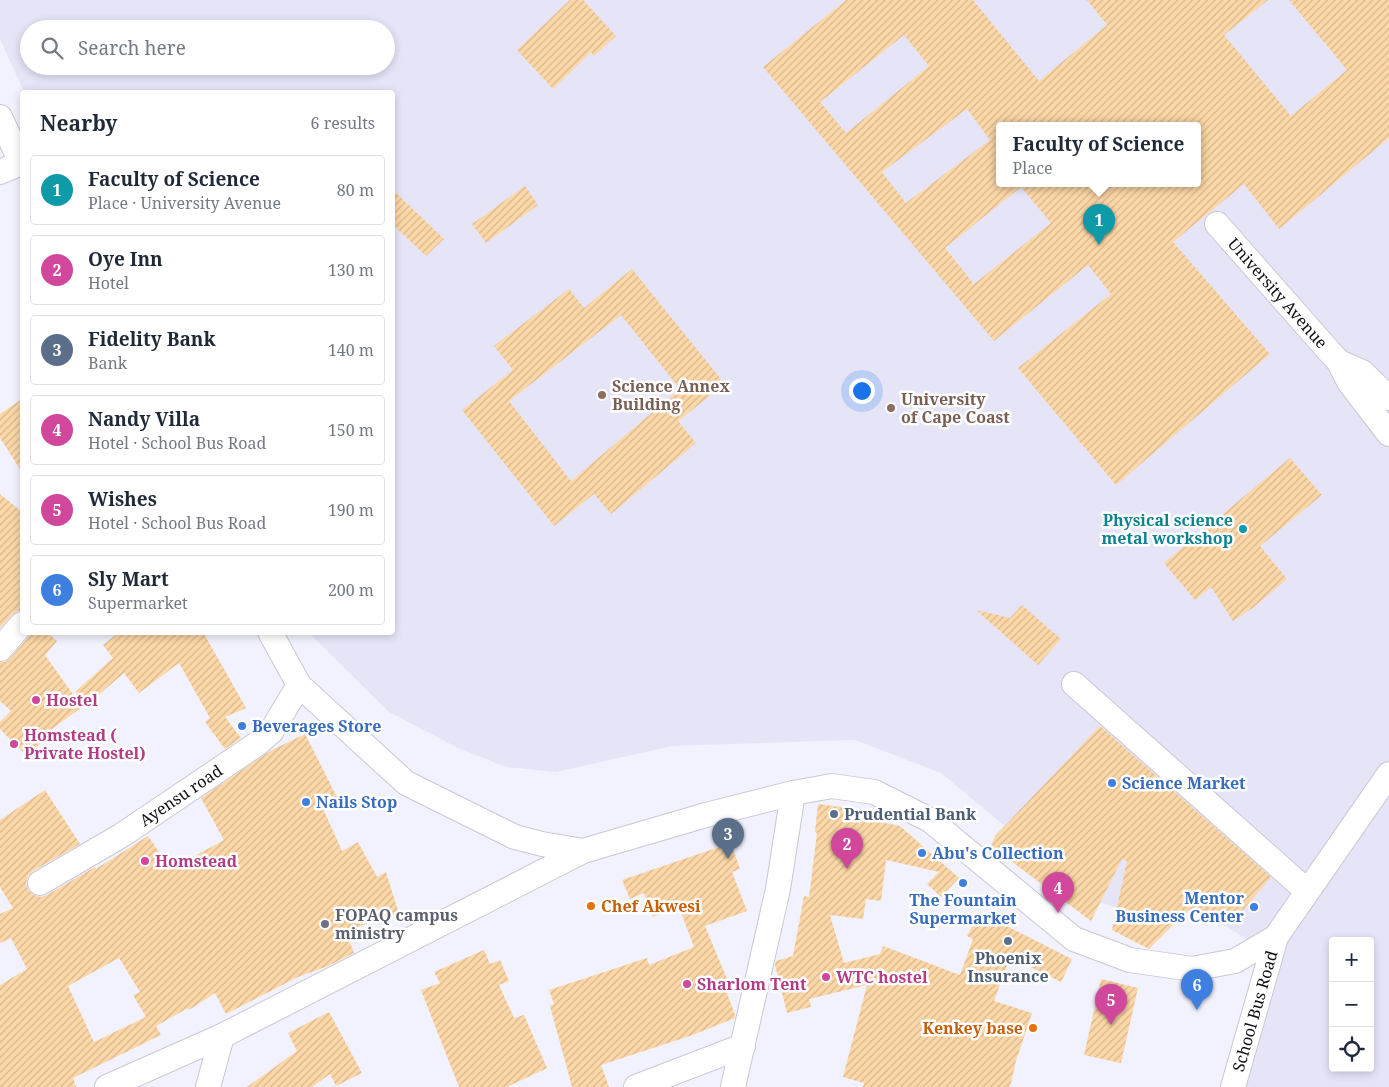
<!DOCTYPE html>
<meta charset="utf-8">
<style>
:root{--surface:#fff;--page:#f2f2f3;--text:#1f2937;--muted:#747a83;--line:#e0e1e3;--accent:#0f766e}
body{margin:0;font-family:"Noto Serif",serif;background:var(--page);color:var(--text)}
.controls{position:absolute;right:15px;bottom:15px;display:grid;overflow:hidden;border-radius:5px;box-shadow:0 2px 8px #0003}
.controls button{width:45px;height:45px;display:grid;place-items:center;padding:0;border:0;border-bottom:1px solid var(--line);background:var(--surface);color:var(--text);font:25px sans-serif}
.you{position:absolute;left:861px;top:390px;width:18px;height:18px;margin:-12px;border:4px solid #fff;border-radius:50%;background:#1a73e8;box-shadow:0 0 0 8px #1a73e833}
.badge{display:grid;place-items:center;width:32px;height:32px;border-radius:50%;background:var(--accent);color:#fff;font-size:16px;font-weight:700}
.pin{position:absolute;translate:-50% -41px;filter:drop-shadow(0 1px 2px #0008)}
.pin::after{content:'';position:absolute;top:26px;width:18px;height:15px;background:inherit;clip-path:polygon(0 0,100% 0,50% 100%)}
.popup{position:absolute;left:996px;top:122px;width:205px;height:65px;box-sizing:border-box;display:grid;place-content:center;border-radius:5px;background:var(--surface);filter:drop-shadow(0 1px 4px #0005);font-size:16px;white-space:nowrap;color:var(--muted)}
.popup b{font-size:19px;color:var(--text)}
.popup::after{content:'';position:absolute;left:50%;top:100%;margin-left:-10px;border:10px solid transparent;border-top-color:var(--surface)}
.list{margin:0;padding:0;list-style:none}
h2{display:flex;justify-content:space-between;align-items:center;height:65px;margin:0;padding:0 20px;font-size:21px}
h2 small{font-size:16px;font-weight:400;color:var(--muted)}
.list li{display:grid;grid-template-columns:32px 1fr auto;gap:15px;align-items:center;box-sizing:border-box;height:70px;margin:0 10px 10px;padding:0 10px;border:1px solid var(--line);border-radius:5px}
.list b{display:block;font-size:19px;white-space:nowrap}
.list p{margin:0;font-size:16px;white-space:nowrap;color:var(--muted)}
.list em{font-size:16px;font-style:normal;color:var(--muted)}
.icon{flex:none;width:28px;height:28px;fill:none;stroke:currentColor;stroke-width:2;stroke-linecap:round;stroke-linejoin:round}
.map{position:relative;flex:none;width:1389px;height:1087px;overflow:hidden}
.search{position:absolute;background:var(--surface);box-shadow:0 2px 8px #0003;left:20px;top:20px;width:375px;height:55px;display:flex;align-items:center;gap:12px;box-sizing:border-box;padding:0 18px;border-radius:28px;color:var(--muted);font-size:19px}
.panel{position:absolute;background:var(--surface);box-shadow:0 2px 8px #0003;left:20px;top:90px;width:375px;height:545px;border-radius:5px}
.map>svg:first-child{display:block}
.built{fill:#e6e5f8;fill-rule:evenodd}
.building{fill:url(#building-hatch);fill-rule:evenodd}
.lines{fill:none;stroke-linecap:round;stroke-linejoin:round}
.street-casing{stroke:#c9c8d4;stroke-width:26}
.street{stroke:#fff;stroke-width:24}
.education-dot{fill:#8d6e63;stroke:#fff;stroke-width:2}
.culture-dot{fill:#0f9aa8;stroke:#fff;stroke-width:2}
.hotel-dot{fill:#d1479c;stroke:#fff;stroke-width:2}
.shop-dot{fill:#3f7fe0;stroke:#fff;stroke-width:2}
.service-dot{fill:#5c6f8a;stroke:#fff;stroke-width:2}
.food-dot{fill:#e8710a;stroke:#fff;stroke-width:2}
.worship-dot{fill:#6b7280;stroke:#fff;stroke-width:2}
.labels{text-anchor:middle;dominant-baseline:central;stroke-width:5;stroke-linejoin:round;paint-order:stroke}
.street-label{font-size:16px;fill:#0f0e12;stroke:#fff}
.education-label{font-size:16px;font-weight:bold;fill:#785e54;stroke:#fff;text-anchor:start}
.culture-label{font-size:16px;font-weight:bold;fill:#0d838f;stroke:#fff;text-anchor:end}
.hotel-label{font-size:16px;font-weight:bold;fill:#b23c85;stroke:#fff;text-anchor:start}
.shop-label{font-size:16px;font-weight:bold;fill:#366cbe;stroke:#fff;text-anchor:start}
.service-label{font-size:16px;font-weight:bold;fill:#4e5e75;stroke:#fff;text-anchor:start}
.food-label{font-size:16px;font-weight:bold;fill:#c56008;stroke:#fff;text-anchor:start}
.worship-label{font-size:16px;font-weight:bold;fill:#5b616d;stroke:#fff;text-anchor:start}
</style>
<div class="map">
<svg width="1389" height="1087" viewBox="0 0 1389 1087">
<defs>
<pattern id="building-hatch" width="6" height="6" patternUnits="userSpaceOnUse" patternTransform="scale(1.25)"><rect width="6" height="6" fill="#fcd7a7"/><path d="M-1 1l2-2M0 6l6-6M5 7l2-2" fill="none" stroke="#d7b78f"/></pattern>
</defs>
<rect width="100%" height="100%" fill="#f2f2fe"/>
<!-- built -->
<path class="built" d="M 0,0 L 1389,0 L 1389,1087 L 1234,1087 L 1271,954 L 1206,914 L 1141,916 L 1093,900 L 941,773 L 855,740 L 672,746 L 556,772 L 506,767 L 458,748 L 389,712 L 309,633 L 392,632 L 392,92 L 24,92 L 0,39 ZM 29,29 L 386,29 L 386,66 L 29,66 ZM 1000,126 L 1198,126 L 1198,184 L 1000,184 ZM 1333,941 L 1370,941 L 1370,1068 L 1333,1068 Z"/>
<!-- building -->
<path class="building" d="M 570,0 L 583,0 L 616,36 L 594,56 L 591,52 L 553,89 L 517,50 Z
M 846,0 L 973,0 L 1039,81 L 1107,25 L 1087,0 L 1268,0 L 1224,35 L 1291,116 L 1347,70 L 1289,0 L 1389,0 L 1389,138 L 1279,229 L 1244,184 L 1173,242 L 1270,354 L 1116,485 L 1018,368 L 1111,294 L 1088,265 L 994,341 L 763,67 ZM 904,35 L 929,66 L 846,133 L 820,102 ZM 967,109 L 990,140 L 906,203 L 882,172 ZM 1000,126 L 1198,126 L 1198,184 L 1000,184 ZM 1021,187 L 1051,223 L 974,284 L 945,248 Z
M 525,186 L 538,205 L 486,243 L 472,224 Z
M 392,189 L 444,239 L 426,256 L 392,224 Z
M 632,269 L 725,384 L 678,421 L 696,443 L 611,514 L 594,494 L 554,526 L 462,410 L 513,370 L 494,346 L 569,289 L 584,308 ZM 621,315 L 680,389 L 571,481 L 509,401 Z
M 22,399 L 22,472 L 0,438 L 0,414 Z
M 1290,458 L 1322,495 L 1260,546 L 1287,579 L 1254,607 L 1233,621 L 1211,587 L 1195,600 L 1164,563 Z
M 0,494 L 22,512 L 22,611 L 17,611 L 12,615 L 0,628 Z
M 1022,605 L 1061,639 L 1038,665 L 976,610 L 1010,618 Z
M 33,632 L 47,632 L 57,641 L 45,655 L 82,707 L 41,737 L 44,740 L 27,756 L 0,729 L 0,722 L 11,711 L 0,701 L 0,662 L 5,662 L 10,658 Z
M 119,632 L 203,632 L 246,708 L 225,717 L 241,738 L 225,749 L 205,722 L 210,718 L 179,663 L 139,693 L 124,673 L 87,705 L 75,692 L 113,658 L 103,645 Z
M 1100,726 L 1271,877 L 1232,923 L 1188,910 L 1149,949 L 1112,930 L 1127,861 L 1122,859 L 1091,921 L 991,846 L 995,836 Z
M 305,734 L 340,803 L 324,811 L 342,851 L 358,842 L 377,877 L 386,872 L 399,914 L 365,924 L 346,933 L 354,953 L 328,966 L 298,977 L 226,1014 L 215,993 L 189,1010 L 188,1008 L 156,1026 L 161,1035 L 73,1078 L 76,1087 L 0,1087 L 0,985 L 27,969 L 11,938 L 0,943 L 0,914 L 13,908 L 0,887 L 0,820 L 45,790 L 80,844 L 33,871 L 28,876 L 26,883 L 28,890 L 34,895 L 41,897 L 47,895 L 95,867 L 96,869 L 148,836 L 171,869 L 224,840 L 201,798 L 270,751 ZM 119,958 L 140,992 L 133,995 L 146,1017 L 94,1042 L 68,986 Z
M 818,804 L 856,809 L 855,817 L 900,826 L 959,878 L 941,897 L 927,884 L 939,872 L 886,860 L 881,901 L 866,899 L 863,919 L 830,915 L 844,963 L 880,954 L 883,946 L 960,975 L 973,939 L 967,936 L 979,912 L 1072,959 L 1061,982 L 1010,957 L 994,1001 L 1032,1013 L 1016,1061 L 1010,1087 L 863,1087 L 864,1083 L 843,1077 L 867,985 L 809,999 L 811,1007 L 787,1013 L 775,965 L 776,961 L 793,956 L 804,896 L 809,897 L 817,833 L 815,832 Z
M 731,843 L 740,869 L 732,872 L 747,911 L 705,926 L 732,991 L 727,993 L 735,1015 L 735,1018 L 690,1036 L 601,1065 L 609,1087 L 572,1087 L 550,1006 L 554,1004 L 549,990 L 647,958 L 649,965 L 694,947 L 679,907 L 653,917 L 644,893 L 630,899 L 622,880 Z
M 484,950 L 490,964 L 500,960 L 509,981 L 499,985 L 514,1018 L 524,1015 L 547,1068 L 507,1087 L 459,1087 L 421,990 L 440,983 L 434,972 Z
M 1101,979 L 1138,988 L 1121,1063 L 1084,1055 Z
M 329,1012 L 362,1073 L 336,1086 L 330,1074 L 312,1087 L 247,1087 L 297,1051 L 288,1033 Z"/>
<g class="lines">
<defs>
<g id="street">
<path d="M 0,117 L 22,165"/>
<path d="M 0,172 L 21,163"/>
<path id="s1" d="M 1217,224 L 1328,350 L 1339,362 L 1349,382 L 1389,434"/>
<path d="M 1339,362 L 1362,372 L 1389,398"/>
<path d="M 270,632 L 299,685 L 406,783 L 515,837 L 542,844 L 583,851 L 706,815 L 793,793 L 832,786 L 874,792 L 930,820 L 1074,939 L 1130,960 L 1192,969 L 1235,961 L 1276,937 L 1389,774"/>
<path d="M 0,649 L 22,624"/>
<path d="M 1074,684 L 1307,891"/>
<path id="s2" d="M 40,883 L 122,835 L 257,744 L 271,732 L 299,685"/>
<path d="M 107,1087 L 222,1036 L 583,851"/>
<path d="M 208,1087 L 222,1036"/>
<path d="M 636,1087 L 743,1046"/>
<path d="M 733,1087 L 778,889 L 793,793"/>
<path id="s3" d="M 1233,1087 L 1276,937"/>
</g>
</defs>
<!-- street casing -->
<use href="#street" class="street-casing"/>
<!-- street -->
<use href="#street" class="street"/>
</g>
<!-- markers -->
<g class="education-dot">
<circle cx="602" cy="395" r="5"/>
<circle cx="891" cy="408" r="5"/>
</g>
<circle class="culture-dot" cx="1243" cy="529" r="5"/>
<g class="hotel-dot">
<circle cx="36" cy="700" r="5"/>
<circle cx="14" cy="744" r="5"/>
<circle cx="145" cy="861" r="5"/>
<circle cx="826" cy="977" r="5"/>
<circle cx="687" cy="984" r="5"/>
</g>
<g class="shop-dot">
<circle cx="242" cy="726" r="5"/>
<circle cx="1112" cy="783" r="5"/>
<circle cx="306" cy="802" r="5"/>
<circle cx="922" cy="853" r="5"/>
<circle cx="963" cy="883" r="5"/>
<circle cx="1254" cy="907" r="5"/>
</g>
<g class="service-dot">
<circle cx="834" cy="814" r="5"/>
<circle cx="1008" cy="941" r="5"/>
</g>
<g class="food-dot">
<circle cx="591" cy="906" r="5"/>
<circle cx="1033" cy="1028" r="5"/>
</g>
<circle class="worship-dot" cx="325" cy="924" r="5"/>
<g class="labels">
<!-- street labels -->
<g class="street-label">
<text stroke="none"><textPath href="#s1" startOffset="92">University Avenue</textPath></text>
<text stroke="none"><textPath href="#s2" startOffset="166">Ayensu road</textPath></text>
<text stroke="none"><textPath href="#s3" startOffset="79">School Bus Road</textPath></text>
</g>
<!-- education labels -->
<g class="education-label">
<text x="612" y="386">Science Annex<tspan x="612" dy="18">Building</tspan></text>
<text x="901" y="399">University<tspan x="901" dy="18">of Cape Coast</tspan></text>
</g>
<!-- culture labels -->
<g class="culture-label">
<text x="1233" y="520">Physical science<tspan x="1233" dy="18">metal workshop</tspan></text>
</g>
<!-- hotel labels -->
<g class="hotel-label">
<text x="46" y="700">Hostel</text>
<text x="24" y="735">Homstead (<tspan x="24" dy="18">Private Hostel)</tspan></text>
<text x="155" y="861">Homstead</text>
<text x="836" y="977">WTC hostel</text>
<text x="697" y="984">Sharlom Tent</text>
</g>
<!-- shop labels -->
<g class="shop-label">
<text x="252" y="726">Beverages Store</text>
<text x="1122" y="783">Science Market</text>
<text x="316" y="802">Nails Stop</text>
<text x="932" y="853">Abu's Collection</text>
<text x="1244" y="898" text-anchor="end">Mentor<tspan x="1244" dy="18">Business Center</tspan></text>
<text x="963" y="900" text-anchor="middle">The Fountain<tspan x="963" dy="18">Supermarket</tspan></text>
</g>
<!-- service labels -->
<g class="service-label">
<text x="844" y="814">Prudential Bank</text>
<text x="1008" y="958" text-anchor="middle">Phoenix<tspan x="1008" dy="18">Insurance</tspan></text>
</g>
<!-- food labels -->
<g class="food-label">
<text x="601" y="906">Chef Akwesi</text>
<text x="1023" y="1028" text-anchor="end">Kenkey base</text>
</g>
<!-- worship labels -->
<g class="worship-label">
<text x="335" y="915">FOPAQ campus<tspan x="335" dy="18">ministry</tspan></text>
</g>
</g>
</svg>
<div class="controls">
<button>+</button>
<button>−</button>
<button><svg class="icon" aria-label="locate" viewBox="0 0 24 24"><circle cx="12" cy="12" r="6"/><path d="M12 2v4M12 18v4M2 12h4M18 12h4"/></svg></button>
</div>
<div class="you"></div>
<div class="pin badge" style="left:1099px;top:245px;background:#0f9aa8">1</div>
<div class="popup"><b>Faculty of Science</b>Place</div>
<div class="pin badge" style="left:847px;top:869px;background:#d1479c">2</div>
<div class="pin badge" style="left:728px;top:859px;background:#5c6f8a">3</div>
<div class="pin badge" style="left:1058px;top:913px;background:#d1479c">4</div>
<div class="pin badge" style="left:1111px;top:1025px;background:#d1479c">5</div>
<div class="pin badge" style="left:1197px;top:1010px;background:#3f7fe0">6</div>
<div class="search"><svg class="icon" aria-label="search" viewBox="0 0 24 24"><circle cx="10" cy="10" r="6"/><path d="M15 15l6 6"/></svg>Search here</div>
<section class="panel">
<h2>Nearby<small>6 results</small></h2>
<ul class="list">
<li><span class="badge" style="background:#0f9aa8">1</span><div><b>Faculty of Science</b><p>Place · University Avenue</p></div><em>80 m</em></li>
<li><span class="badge" style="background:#d1479c">2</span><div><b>Oye Inn</b><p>Hotel</p></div><em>130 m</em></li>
<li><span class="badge" style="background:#5c6f8a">3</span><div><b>Fidelity Bank</b><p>Bank</p></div><em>140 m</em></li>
<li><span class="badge" style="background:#d1479c">4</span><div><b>Nandy Villa</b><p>Hotel · School Bus Road</p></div><em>150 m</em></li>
<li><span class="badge" style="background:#d1479c">5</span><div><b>Wishes</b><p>Hotel · School Bus Road</p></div><em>190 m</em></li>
<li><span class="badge" style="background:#3f7fe0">6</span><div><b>Sly Mart</b><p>Supermarket</p></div><em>200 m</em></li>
</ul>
</section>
</div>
